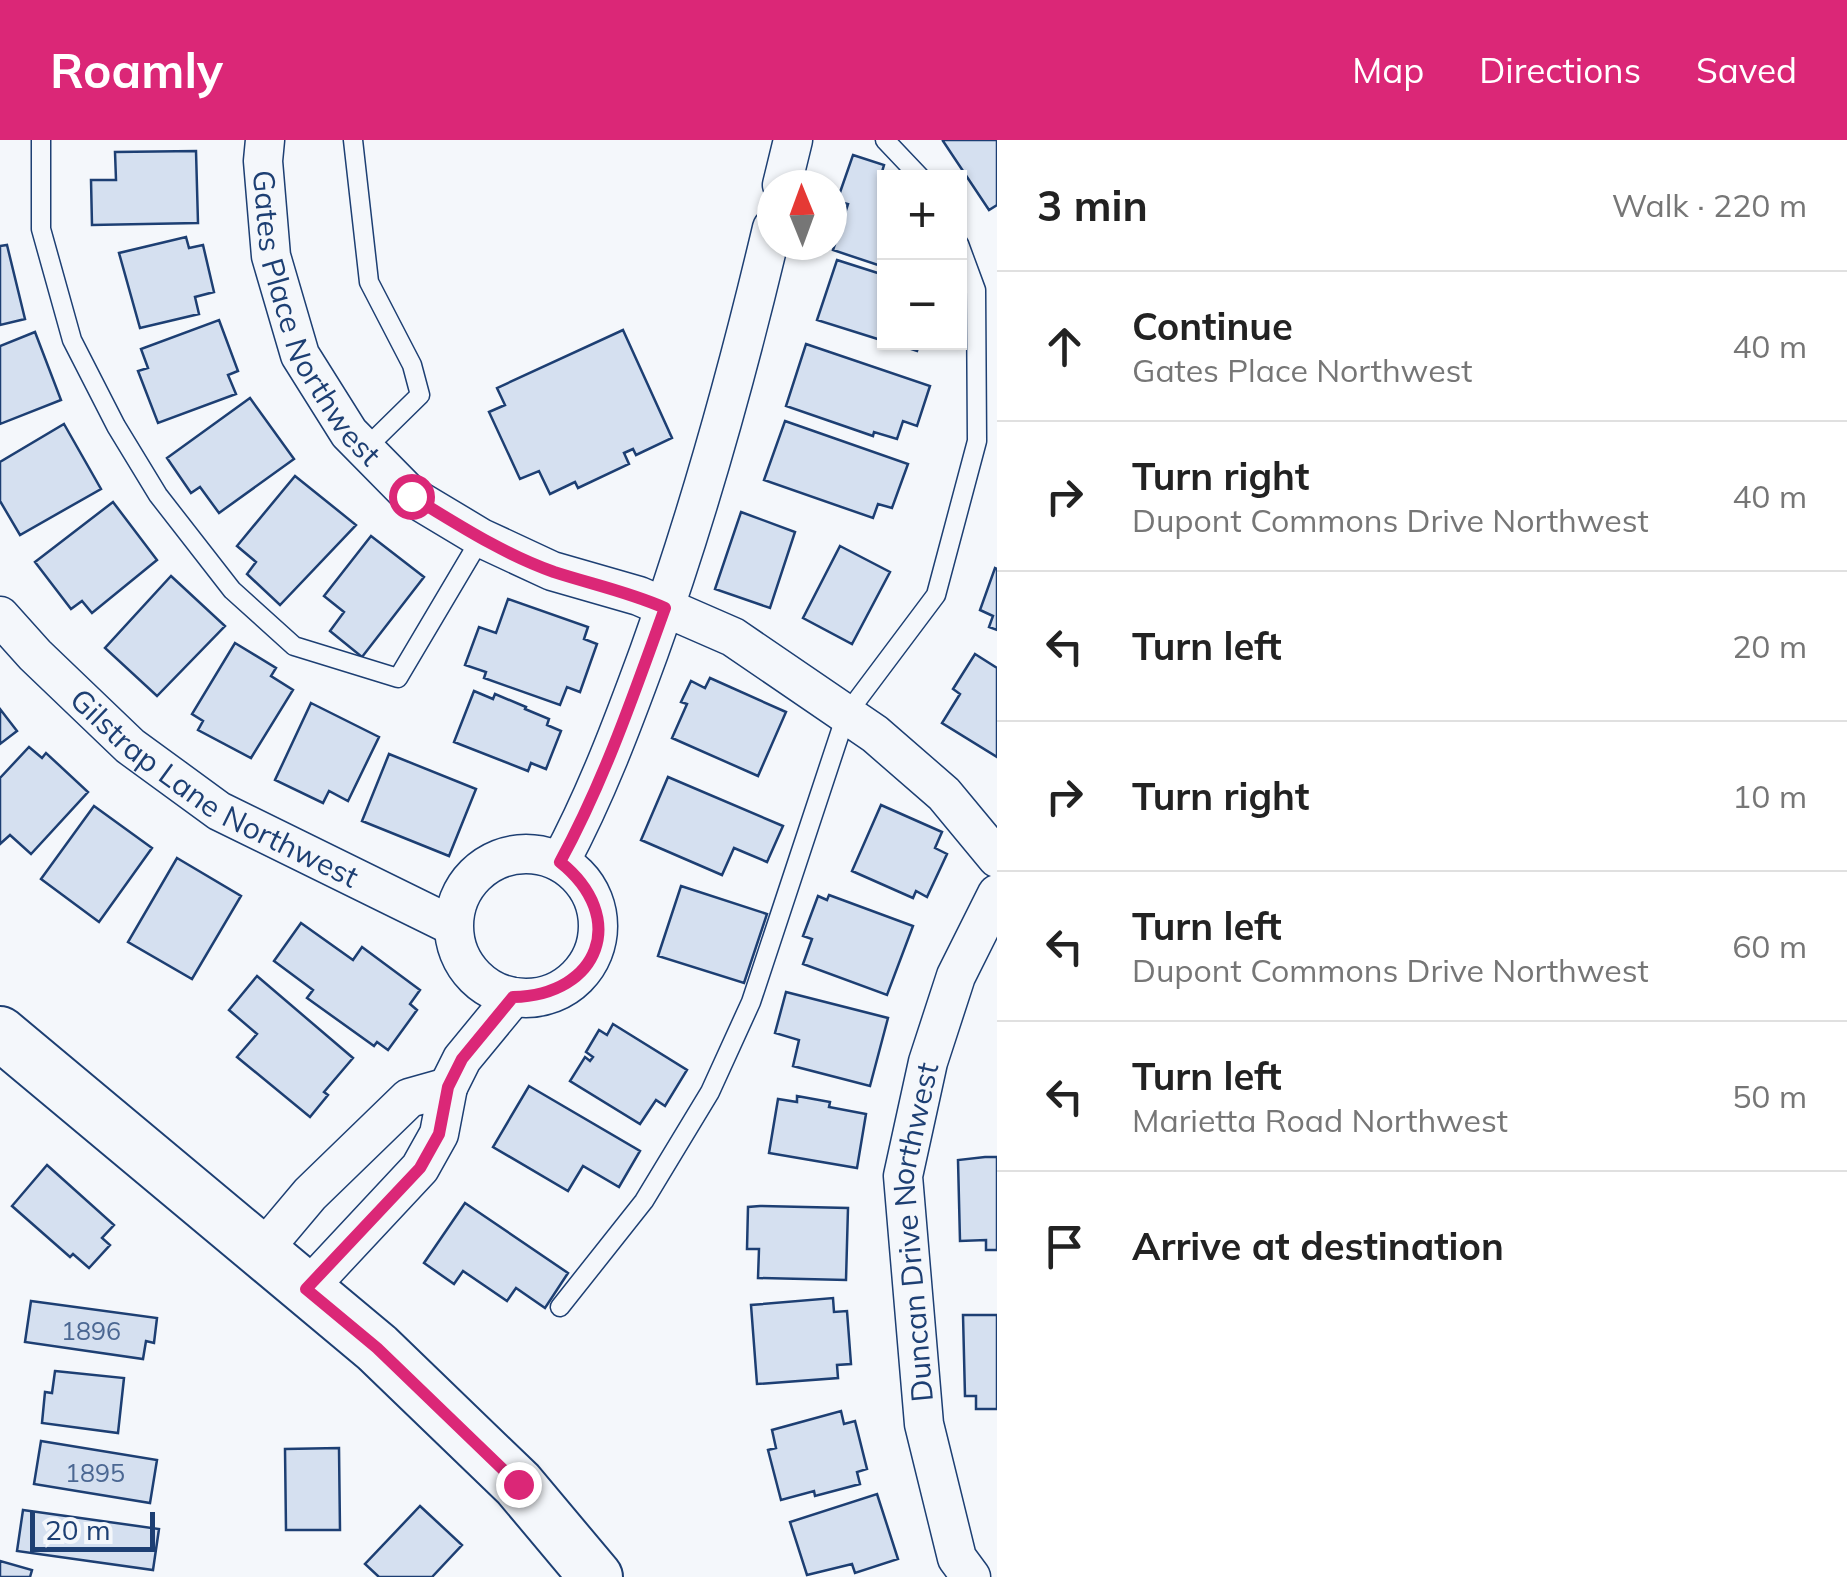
<!DOCTYPE html>
<meta charset="utf-8">
<style>
:root{--surface:#fff;--page:#f6f6f6;--text:#222;--muted:#767676;--line:#e0e0e0;--accent:#db2777}
body{margin:0;font-family:Mulish,sans-serif;background:var(--page);color:var(--text)}
.controls{position:absolute;right:30px;top:30px;display:grid;overflow:hidden;border-radius:0px;box-shadow:0 2px 8px #0004}
.controls button{width:90px;height:90px;display:grid;place-items:center;padding:0;border:0;border-bottom:2px solid var(--line);background:var(--surface);color:var(--text);font:50px sans-serif}
.compass{position:absolute;left:757px;top:30px;width:90px;height:90px;border-radius:50%;background:var(--surface);box-shadow:0 2px 8px #0004;rotate:359deg}
.scale{position:absolute;left:30px;bottom:25px;width:125px;box-sizing:border-box;padding-left:10px;border:5px solid #1d3f73;border-top:0;font-size:28px;line-height:35px;white-space:nowrap;color:#1d3f73;-webkit-text-stroke:8px #f4f7fb;paint-order:stroke}
.stop{position:absolute;width:30px;height:30px;margin:-22px;border:8px solid #db2777;border-radius:50%;background:#fff}
.stop.end{background:#db2777;border-color:#fff;box-shadow:0 2px 10px #0008}
.list{margin:0;padding:0;list-style:none}
h2{display:flex;justify-content:space-between;align-items:center;height:130px;margin:0;padding:0 40px;font-size:42px}
h2 small{font-size:32px;font-weight:400;color:var(--muted)}
.list li{display:grid;grid-template-columns:65px 1fr auto;gap:30px;align-items:center;box-sizing:border-box;height:150px;padding:0 40px;border-top:2px solid var(--line)}
.list b{display:block;font-size:38px;white-space:nowrap}
.list p{margin:0;font-size:32px;white-space:nowrap;color:var(--muted)}
.list em{font-size:32px;font-style:normal;color:var(--muted)}
.icon{flex:none;width:55px;height:55px;fill:none;stroke:currentColor;stroke-width:2;stroke-linecap:round;stroke-linejoin:round}
.map{position:relative;flex:none;width:997px;height:1437px;overflow:hidden}
header{display:flex;align-items:center;gap:60px;box-sizing:border-box;height:140px;padding:0 50px;background:var(--accent);color:#fff}
header strong{font-size:48px}
nav{display:flex;gap:55px;margin-inline-start:auto;font-size:35px}
main{display:flex}
aside{flex:1;background:var(--surface)}
.map>svg:first-child{display:block}
.building{fill:#d5e0f0;stroke:#1d3f73;stroke-width:2.5}
.lines{fill:none;stroke-linecap:round;stroke-linejoin:round}
.service-casing{stroke:#1d3f73;stroke-width:21}
.minor-casing{stroke:#1d3f73;stroke-width:41}
.secondary-casing{stroke:#1d3f73;stroke-width:56}
.service{stroke:#f4f7fb;stroke-width:18}
.minor{stroke:#f4f7fb;stroke-width:38}
.secondary{stroke:#f4f7fb;stroke-width:52}
.route{stroke:#db2777;stroke-width:12}
.labels{text-anchor:middle;dominant-baseline:central;stroke-width:8;stroke-linejoin:round;paint-order:stroke}
.number-label{font-size:25px;fill:#4b6792}
.street-label{font-size:30px;fill:#1d3f73;stroke:#f4f7fb}
</style>
<header>
<strong>Roamly</strong>
<nav><a>Map</a><a>Directions</a><a>Saved</a></nav>
</header>
<main>
<div class="map">
<svg width="997" height="1437" viewBox="0 0 997 1437">
<rect width="100%" height="100%" fill="#f4f7fb"/>
<!-- building -->
<path class="building" d="M 945,0 L 997,0 L 997,65 L 989,70 L 943,1 Z
M 196,11 L 198,83 L 92,85 L 91,40 L 116,40 L 115,12 Z
M 853,15 L 884,25 L 879,42 L 884,44 L 884,127 L 833,110 L 848,64 L 837,61 Z
M 186,97 L 189,108 L 203,105 L 214,152 L 195,157 L 199,174 L 140,188 L 119,113 Z
M 7,105 L 25,179 L 0,185 L 0,106 Z
M 837,120 L 884,135 L 884,201 L 817,180 Z
M 219,180 L 238,231 L 228,235 L 236,254 L 158,283 L 138,231 L 148,228 L 141,209 Z
M 623,190 L 672,298 L 636,315 L 633,309 L 624,313 L 629,324 L 578,348 L 575,342 L 550,354 L 539,331 L 520,339 L 489,272 L 505,265 L 497,248 Z
M 35,192 L 61,260 L 0,284 L 0,206 Z
M 890,202 L 920,202 L 917,211 Z
M 806,204 L 930,246 L 917,286 L 903,281 L 897,299 L 874,292 L 873,296 L 786,266 Z
M 250,258 L 294,319 L 219,373 L 200,347 L 191,353 L 167,318 Z
M 785,281 L 908,324 L 892,368 L 878,364 L 873,378 L 764,340 Z
M 64,284 L 101,349 L 20,395 L 0,361 L 0,322 Z
M 295,336 L 356,385 L 280,465 L 247,434 L 256,422 L 237,406 Z
M 113,362 L 157,420 L 92,473 L 82,461 L 71,469 L 35,422 Z
M 741,372 L 795,392 L 770,468 L 715,449 Z
M 371,396 L 424,437 L 362,517 L 330,491 L 344,472 L 324,456 Z
M 840,406 L 890,432 L 852,504 L 803,478 Z
M 995,428 L 997,429 L 997,490 L 989,487 L 993,476 L 980,470 Z
M 171,436 L 225,486 L 157,556 L 105,508 Z
M 508,459 L 588,487 L 584,499 L 597,504 L 580,552 L 567,547 L 560,565 L 484,538 L 486,532 L 465,525 L 479,487 L 496,493 Z
M 235,503 L 276,528 L 271,536 L 293,550 L 251,618 L 198,590 L 203,581 L 192,574 Z
M 975,514 L 997,528 L 997,617 L 942,583 L 960,554 L 953,549 Z
M 710,538 L 786,572 L 758,636 L 672,598 L 687,564 L 681,562 L 691,541 L 705,548 Z
M 474,551 L 493,559 L 495,554 L 526,567 L 525,569 L 549,579 L 547,585 L 561,591 L 546,629 L 531,623 L 528,631 L 454,602 Z
M 311,563 L 379,597 L 348,661 L 329,651 L 323,663 L 275,640 Z
M 0,569 L 17,591 L 0,604 Z
M 29,607 L 42,618 L 46,613 L 88,652 L 31,714 L 10,695 L 0,704 L 0,638 Z
M 389,614 L 476,649 L 449,716 L 362,681 Z
M 668,637 L 783,686 L 767,722 L 734,708 L 722,735 L 641,700 Z
M 881,665 L 942,692 L 935,708 L 947,714 L 927,757 L 916,751 L 913,758 L 852,731 Z
M 94,666 L 152,708 L 99,782 L 41,739 Z
M 177,718 L 241,756 L 192,839 L 128,802 Z
M 681,746 L 767,774 L 744,843 L 658,816 Z
M 829,755 L 913,786 L 887,855 L 803,824 L 812,799 L 803,796 L 818,756 L 827,760 Z
M 301,783 L 353,820 L 362,807 L 420,850 L 410,864 L 417,870 L 388,910 L 377,902 L 374,906 L 307,858 L 313,850 L 274,821 Z
M 257,836 L 353,918 L 324,952 L 328,955 L 310,977 L 237,917 L 257,894 L 229,870 Z
M 786,852 L 888,878 L 870,946 L 793,926 L 799,900 L 775,893 Z
M 613,884 L 687,930 L 665,966 L 656,960 L 640,984 L 570,941 L 585,917 L 590,921 L 593,917 L 586,912 L 599,890 L 607,895 Z
M 529,946 L 640,1011 L 619,1047 L 583,1026 L 568,1051 L 493,1007 Z
M 797,956 L 830,962 L 829,967 L 866,974 L 857,1028 L 769,1013 L 778,959 L 797,962 Z
M 985,1017 L 997,1017 L 997,1110 L 986,1110 L 986,1100 L 960,1101 L 958,1020 Z
M 47,1025 L 114,1085 L 102,1098 L 110,1105 L 89,1128 L 73,1114 L 70,1117 L 12,1066 Z
M 465,1063 L 568,1133 L 545,1168 L 516,1148 L 507,1161 L 463,1131 L 454,1144 L 424,1123 Z
M 760,1066 L 848,1068 L 846,1140 L 758,1138 L 759,1109 L 747,1109 L 748,1067 Z
M 833,1158 L 834,1172 L 847,1171 L 851,1224 L 837,1225 L 838,1238 L 757,1244 L 751,1165 Z
M 31,1161 L 157,1178 L 154,1203 L 146,1201 L 143,1219 L 25,1202 Z
M 963,1175 L 997,1175 L 997,1269 L 976,1269 L 976,1256 L 965,1256 Z
M 55,1231 L 124,1238 L 118,1293 L 42,1283 L 45,1252 L 52,1253 Z
M 841,1271 L 844,1284 L 855,1281 L 867,1329 L 857,1332 L 860,1344 L 815,1356 L 814,1351 L 781,1360 L 768,1310 L 776,1308 L 772,1290 Z
M 41,1301 L 157,1320 L 150,1363 L 34,1344 Z
M 339,1308 L 340,1390 L 286,1390 L 285,1309 Z
M 877,1354 L 898,1419 L 855,1433 L 852,1424 L 807,1435 L 790,1382 Z
M 420,1366 L 462,1405 L 432,1437 L 379,1437 L 365,1424 Z
M 23,1370 L 159,1389 L 153,1430 L 17,1411 Z
M 0,1421 L 32,1430 L 30,1437 L 0,1437 Z"/>
<g class="lines">
<defs>
<path id="service" d="M 41,0 L 41,89 L 72,200 L 116,286 L 158,355 L 232,450 L 294,506 L 398,538 L 481,398
M 353,0 L 369,142 L 412,225 L 420,255 L 365,309
M 885,0 L 921,38
M 560,1167 L 644,1061 L 710,952 L 751,862 L 846,575 L 936,455 L 977,301 L 976,150 L 959,104"/>
<g id="minor">
<path id="s1" d="M 265,0 L 263,21 L 271,116 L 300,215 L 349,293 L 411,356 L 481,398 L 552,431 L 639,456 L 733,497 L 875,594 L 944,654 L 997,718"/>
<path d="M 782,45 L 793,0"/>
<path id="s2" d="M 0,476 L 35,515 L 130,606 L 219,671 L 453,786"/>
<circle cx="526" cy="786" r="72"/>
<path d="M 560,722 C 596,655 623,583 649,512 C 699,373 738,232 772,88"/>
<path d="M 448,947 L 462,919 L 513,857"/>
<path d="M 262,1111 L 310,1054 L 409,958 L 448,947 L 439,994 L 420,1028 L 307,1149"/>
<path id="s3" d="M 971,1437 L 957,1418 L 924,1284 L 903,1036 L 928,922 L 956,836 L 997,754"/>
</g>
<path id="secondary" d="M 0,893 L 377,1208 L 518,1344 L 596,1437"/>
</defs>
<!-- service casing -->
<use href="#service" class="service-casing"/>
<!-- minor casing -->
<use href="#minor" class="minor-casing"/>
<!-- secondary casing -->
<use href="#secondary" class="secondary-casing"/>
<!-- service -->
<use href="#service" class="service"/>
<!-- minor -->
<use href="#minor" class="minor"/>
<!-- secondary -->
<use href="#secondary" class="secondary"/>
</g>
<g class="lines">
<!-- route -->
<path class="route" d="M 411,356 C 457,384 503,414 554,432 C 591,444 629,452 665,468 C 634,554 604,641 560,722 C 629,777 600,855 513,857 L 462,919 L 448,947 L 439,994 L 420,1028 L 306,1149 L 377,1208 L 518,1344"/>
</g>
<g class="labels">
<!-- number labels -->
<g class="number-label">
<text x="91" y="1190">1896</text>
<text x="95" y="1332">1895</text>
</g>
<!-- street labels -->
<g class="street-label">
<text stroke="none"><textPath href="#s1" startOffset="190">Gates Place Northwest</textPath></text>
<text stroke="none"><textPath href="#s2" startOffset="278">Gilstrap Lane Northwest</textPath></text>
<text stroke="none"><textPath href="#s3" startOffset="355">Duncan Drive Northwest</textPath></text>
</g>
</g>
</svg>
<div class="controls">
<button>+</button>
<button>−</button>
</div>
<svg class="compass" viewBox="-18 -18 36 36"><path d="M0-13l5 13h-10z" fill="#e53935"/><path d="M0 13l5-13h-10z" fill="#767676"/></svg>
<div class="scale">20 m</div>
<div class="stop" style="left:411px;top:356px"></div>
<div class="stop end" style="left:518px;top:1344px"></div>
</div>
<aside>
<h2>3 min<small>Walk · 220 m</small></h2>
<ul class="list">
<li><svg class="icon" aria-label="ahead" viewBox="0 0 24 24"><path d="M12 20V5M6 11l6-6 6 6"/></svg><div><b>Continue</b><p>Gates Place Northwest</p></div><em>40 m</em></li>
<li><svg class="icon" aria-label="right" viewBox="0 0 24 24"><path d="M7 20v-9h11M14 6l5 5-5 5"/></svg><div><b>Turn right</b><p>Dupont Commons Drive Northwest</p></div><em>40 m</em></li>
<li><svg class="icon" aria-label="left" viewBox="0 0 24 24"><path d="M17 20v-9H6M10 6l-5 5 5 5"/></svg><div><b>Turn left</b></div><em>20 m</em></li>
<li><svg class="icon" aria-label="right" viewBox="0 0 24 24"><path d="M7 20v-9h11M14 6l5 5-5 5"/></svg><div><b>Turn right</b></div><em>10 m</em></li>
<li><svg class="icon" aria-label="left" viewBox="0 0 24 24"><path d="M17 20v-9H6M10 6l-5 5 5 5"/></svg><div><b>Turn left</b><p>Dupont Commons Drive Northwest</p></div><em>60 m</em></li>
<li><svg class="icon" aria-label="left" viewBox="0 0 24 24"><path d="M17 20v-9H6M10 6l-5 5 5 5"/></svg><div><b>Turn left</b><p>Marietta Road Northwest</p></div><em>50 m</em></li>
<li><svg class="icon" aria-label="arrive" viewBox="0 0 24 24"><path d="M6 21V4h12l-3 4 3 4H6"/></svg><div><b>Arrive at destination</b></div></li>
</ul>
</aside>
</main>
